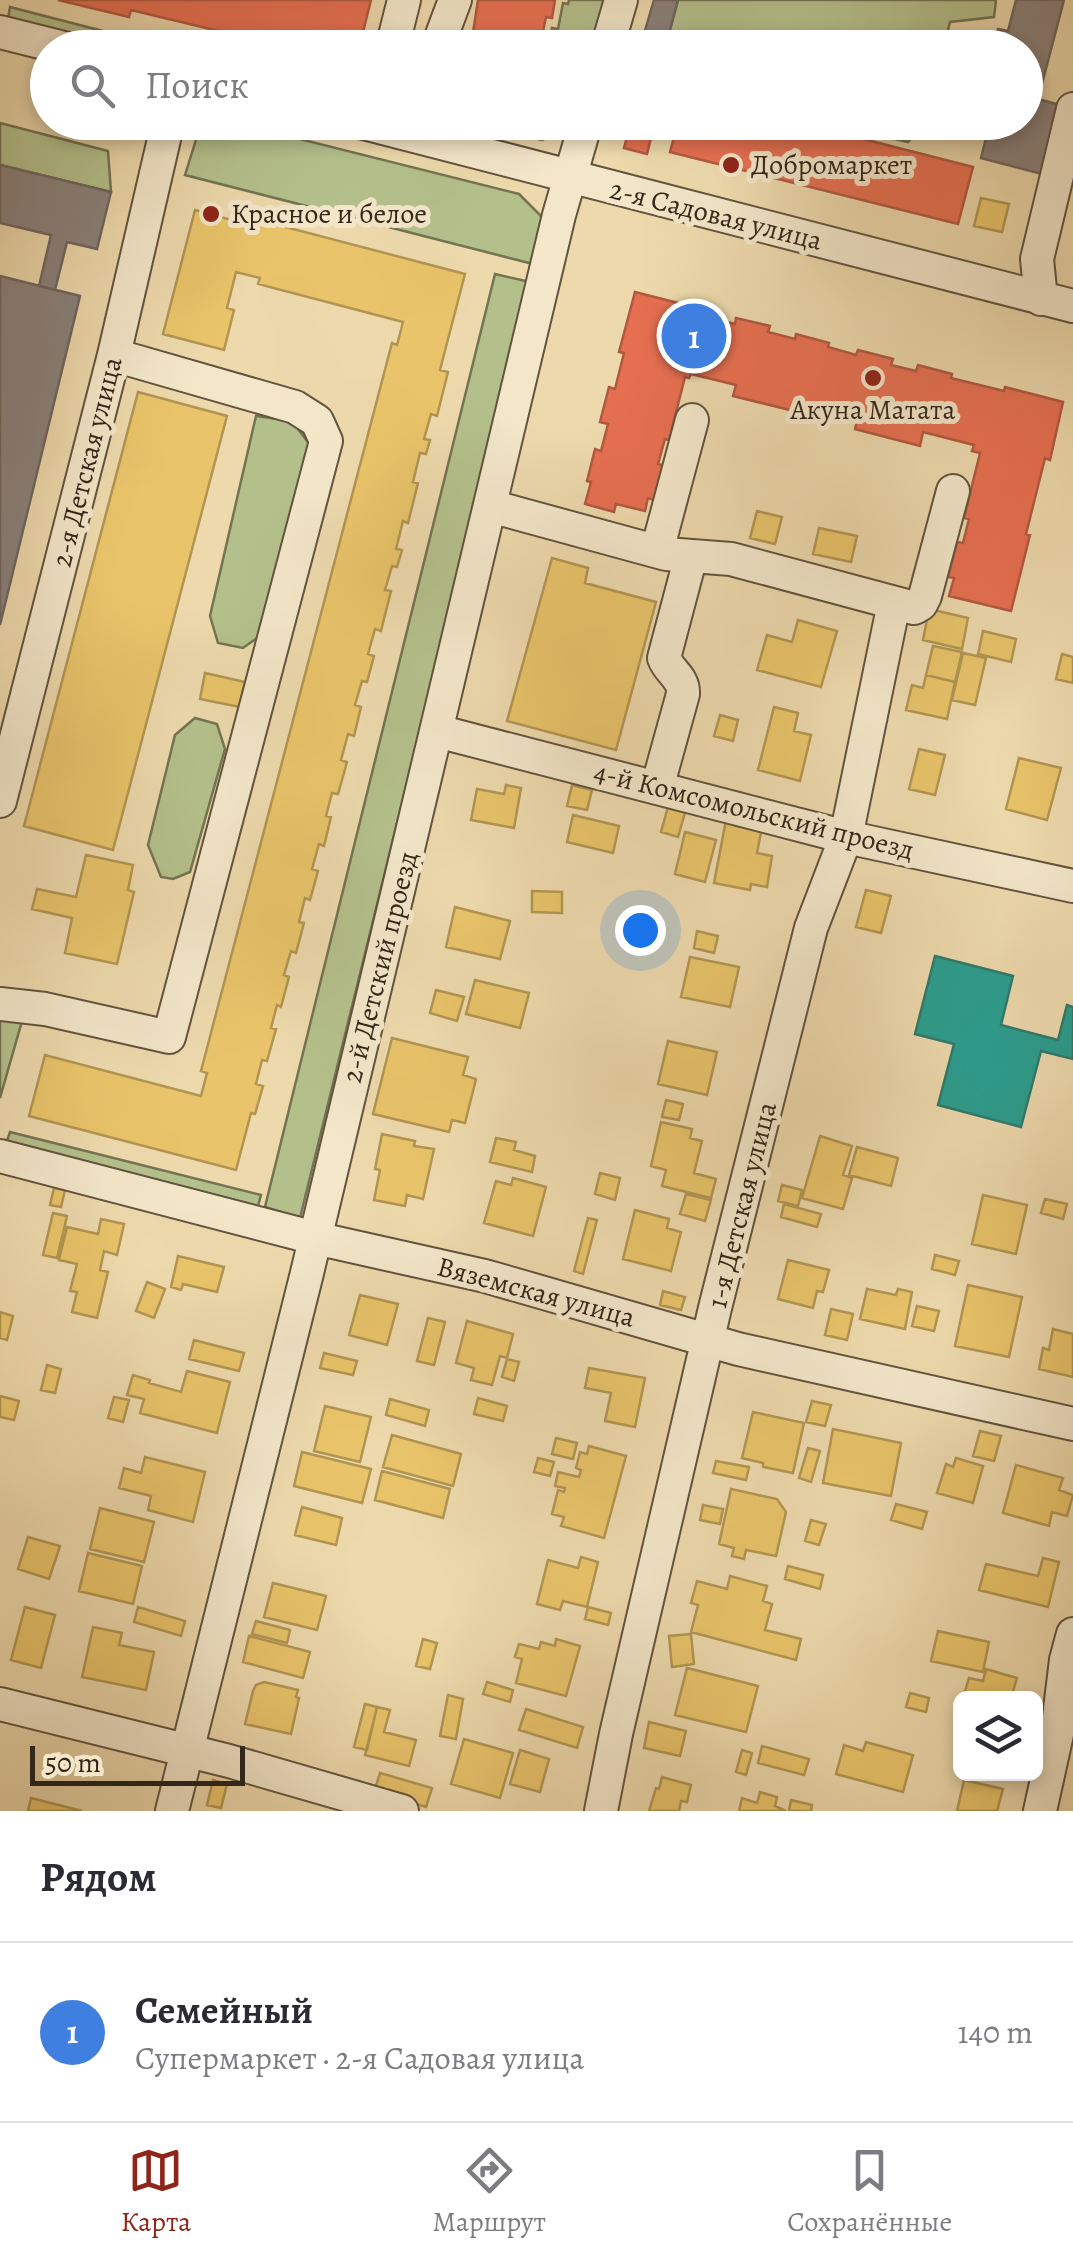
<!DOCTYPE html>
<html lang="ru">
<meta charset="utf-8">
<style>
:root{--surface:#fff;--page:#f7f7f7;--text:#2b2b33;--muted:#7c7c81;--line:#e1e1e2;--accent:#8f2418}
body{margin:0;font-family:Alegreya,serif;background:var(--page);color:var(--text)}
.controls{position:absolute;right:30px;bottom:30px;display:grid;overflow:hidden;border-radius:15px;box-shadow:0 5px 15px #0003}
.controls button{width:90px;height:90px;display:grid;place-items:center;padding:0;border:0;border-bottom:2px solid var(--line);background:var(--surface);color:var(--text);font:50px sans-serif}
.scale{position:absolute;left:30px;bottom:25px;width:215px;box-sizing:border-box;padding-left:10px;border:5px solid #332719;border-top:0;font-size:28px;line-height:35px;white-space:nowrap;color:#332719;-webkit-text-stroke:8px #f3e6c9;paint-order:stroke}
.you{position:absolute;left:640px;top:930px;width:35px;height:35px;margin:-25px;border:8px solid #fff;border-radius:50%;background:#1a73e8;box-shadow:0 0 0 15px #1a73e833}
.badge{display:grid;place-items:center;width:65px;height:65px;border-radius:50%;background:var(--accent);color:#fff;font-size:32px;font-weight:700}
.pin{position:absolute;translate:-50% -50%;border:5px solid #fff;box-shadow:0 2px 10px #0006}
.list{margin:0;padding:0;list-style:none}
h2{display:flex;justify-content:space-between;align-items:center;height:130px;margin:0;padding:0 40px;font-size:42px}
h2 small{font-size:32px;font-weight:400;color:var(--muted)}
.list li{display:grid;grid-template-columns:65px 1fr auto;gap:30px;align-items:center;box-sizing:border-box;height:180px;padding:0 40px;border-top:2px solid var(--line)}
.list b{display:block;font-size:38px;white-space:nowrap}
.list p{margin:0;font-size:32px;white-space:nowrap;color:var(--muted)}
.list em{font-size:32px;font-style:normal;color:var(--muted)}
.icon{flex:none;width:55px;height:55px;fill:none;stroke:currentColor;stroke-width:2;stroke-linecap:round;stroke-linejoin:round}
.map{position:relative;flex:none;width:1073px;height:1811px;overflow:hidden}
.search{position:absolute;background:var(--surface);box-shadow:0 5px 15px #0003;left:30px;right:30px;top:30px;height:110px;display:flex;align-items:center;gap:25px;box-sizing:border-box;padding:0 35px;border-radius:55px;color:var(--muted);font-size:38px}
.sheet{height:310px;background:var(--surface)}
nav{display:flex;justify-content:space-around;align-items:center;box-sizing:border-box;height:140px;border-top:2px solid var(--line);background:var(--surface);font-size:28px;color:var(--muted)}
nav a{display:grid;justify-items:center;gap:5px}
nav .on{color:var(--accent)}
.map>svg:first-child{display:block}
.green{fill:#b4c08c;stroke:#747452;stroke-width:2.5}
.homes{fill:#e9c46a;stroke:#b29552;stroke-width:2.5}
.shops{fill:#e76f51;stroke:#b15940;stroke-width:2.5}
.schools{fill:#2a9d8f;stroke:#2d7a6c;stroke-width:2.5}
.industry{fill:#8a817c;stroke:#70665e;stroke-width:2.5}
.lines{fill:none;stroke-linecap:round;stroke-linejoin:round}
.minor-casing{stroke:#62543e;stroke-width:36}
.minor{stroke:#f3e6c9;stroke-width:32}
.poi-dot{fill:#8f2418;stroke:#f3e6c9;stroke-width:4}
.labels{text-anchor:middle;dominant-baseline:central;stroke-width:10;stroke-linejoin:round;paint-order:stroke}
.poi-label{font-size:28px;fill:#332719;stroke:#f3e6c9;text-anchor:start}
.street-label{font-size:28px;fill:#332719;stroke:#f3e6c9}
</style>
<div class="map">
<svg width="1073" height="1811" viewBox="0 0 1073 1811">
<rect width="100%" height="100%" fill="#edd9ac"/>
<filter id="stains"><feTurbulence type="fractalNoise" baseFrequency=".002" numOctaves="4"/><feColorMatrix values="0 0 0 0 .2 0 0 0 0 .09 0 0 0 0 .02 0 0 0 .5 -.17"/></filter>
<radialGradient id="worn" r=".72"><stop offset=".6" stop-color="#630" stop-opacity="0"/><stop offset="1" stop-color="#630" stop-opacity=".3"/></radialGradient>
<!-- green -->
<path class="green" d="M 569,0 L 607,0 L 592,47 L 548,48 L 552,28 L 558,29 L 563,3 L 568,4 Z
M 678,0 L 996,0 L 994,17 L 950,22 L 944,47 L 665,48 Z
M 10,7 L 126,37 L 124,47 L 91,47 L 7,26 Z
M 539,122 L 555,126 L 552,136 L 542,140 L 471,123 Z
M 0,123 L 108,151 L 111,192 L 0,165 Z
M 215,123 L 236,123 L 519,194 L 543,218 L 533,264 L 185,175 L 200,127 Z
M 829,123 L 924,123 L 908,142 Z
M 495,274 L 530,282 L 300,1218 L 265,1207 Z
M 256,416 L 292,421 L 310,445 L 257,638 L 243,648 L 218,643 L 210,616 Z
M 195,718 L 217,724 L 225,749 L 190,872 L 173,879 L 161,877 L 148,845 L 175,735 Z
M 0,1015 L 22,1021 L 0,1098 Z
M 10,1132 L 261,1195 L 258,1206 L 7,1141 Z"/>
<!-- homes -->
<path class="homes" d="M 981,198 L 1009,204 L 1002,232 L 974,226 Z
M 195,210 L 257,227 L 259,220 L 465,274 L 440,370 L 448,372 L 437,416 L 431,414 L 424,439 L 430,440 L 426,454 L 420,453 L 413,482 L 418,483 L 408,523 L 403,521 L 396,549 L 402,550 L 397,567 L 392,566 L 385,590 L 391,591 L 381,631 L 375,629 L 368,654 L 374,656 L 367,682 L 362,681 L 355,705 L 361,707 L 354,736 L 348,734 L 341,760 L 347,762 L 338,794 L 332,793 L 326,816 L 331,817 L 324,846 L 319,844 L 312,869 L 318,871 L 310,900 L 305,898 L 299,922 L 304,923 L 296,953 L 291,951 L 284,975 L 289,977 L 281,1007 L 277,1005 L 271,1028 L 276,1029 L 267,1061 L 262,1060 L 256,1084 L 263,1086 L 255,1114 L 251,1113 L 236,1170 L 29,1116 L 45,1055 L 201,1096 L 207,1073 L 201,1071 L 392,343 L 397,345 L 403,322 L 258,284 L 260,278 L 236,272 L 227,308 L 234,310 L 224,350 L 163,334 Z
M 138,392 L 227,416 L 113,850 L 24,826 Z
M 757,511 L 782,517 L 775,544 L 750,538 Z
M 819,528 L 857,536 L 851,562 L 813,554 Z
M 552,558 L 588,568 L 585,583 L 656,602 L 616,750 L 507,721 Z
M 929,609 L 968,618 L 962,649 L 923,640 Z
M 798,620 L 837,631 L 821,687 L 757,670 L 767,635 L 792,642 Z
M 983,631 L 1016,639 L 1011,662 L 978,654 Z
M 933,646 L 962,652 L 955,682 L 926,675 Z
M 963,653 L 986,658 L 975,705 L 952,700 Z
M 1062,654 L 1073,657 L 1073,683 L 1056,679 Z
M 205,673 L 245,682 L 240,707 L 200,699 Z
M 926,675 L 955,682 L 947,719 L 906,710 L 912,685 L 923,688 Z
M 774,707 L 798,713 L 794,731 L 811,735 L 800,781 L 758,770 Z
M 720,715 L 738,720 L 733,741 L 714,736 Z
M 919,749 L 945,755 L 935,795 L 909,789 Z
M 1019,758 L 1061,768 L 1047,820 L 1006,809 Z
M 506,785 L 521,788 L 514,828 L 471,820 L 477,789 L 504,794 Z
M 572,785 L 592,790 L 587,810 L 567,806 Z
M 669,803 L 686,809 L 678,837 L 661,832 Z
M 573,815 L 619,826 L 613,853 L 567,842 Z
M 727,815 L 763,822 L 757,853 L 772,856 L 767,887 L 751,884 L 750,890 L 714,883 Z
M 685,832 L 716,840 L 705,882 L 675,874 Z
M 86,855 L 133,865 L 128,890 L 134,892 L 117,964 L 65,953 L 72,918 L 32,909 L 37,889 L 76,897 Z
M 866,890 L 891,896 L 881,933 L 856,927 Z
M 532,891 L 562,892 L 562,913 L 532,912 Z
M 455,907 L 510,921 L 500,959 L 446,947 Z
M 697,931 L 718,936 L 714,953 L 694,948 Z
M 690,957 L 739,967 L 730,1007 L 681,997 Z
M 475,980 L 529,993 L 520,1028 L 466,1014 Z
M 436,990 L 464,997 L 457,1021 L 430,1013 Z
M 392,1038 L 468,1057 L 463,1075 L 476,1079 L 465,1123 L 452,1120 L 449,1132 L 373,1114 Z
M 668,1041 L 717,1052 L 707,1095 L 658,1084 Z
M 666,1100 L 683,1104 L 679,1120 L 662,1117 Z
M 661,1122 L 692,1129 L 690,1138 L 702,1141 L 694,1173 L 716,1179 L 711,1198 L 662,1186 L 666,1170 L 651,1166 Z
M 382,1134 L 415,1141 L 414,1146 L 434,1149 L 423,1199 L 407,1195 L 405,1206 L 374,1200 L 380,1170 L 375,1169 Z
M 820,1136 L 852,1146 L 843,1175 L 852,1178 L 843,1209 L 802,1198 Z
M 496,1138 L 516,1142 L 514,1150 L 535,1156 L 532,1172 L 490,1162 Z
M 857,1147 L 898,1158 L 891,1186 L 849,1175 Z
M 600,1173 L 620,1178 L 615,1200 L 595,1194 Z
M 513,1178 L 546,1187 L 533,1236 L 484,1223 L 496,1181 L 511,1185 Z
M 782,1185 L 802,1190 L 798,1206 L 778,1201 Z
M 54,1188 L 65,1190 L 61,1207 L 50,1205 Z
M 686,1194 L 711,1200 L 705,1221 L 680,1214 Z
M 983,1195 L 1027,1205 L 1016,1254 L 972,1244 Z
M 1045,1199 L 1067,1204 L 1063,1219 L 1041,1213 Z
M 784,1204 L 821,1214 L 817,1227 L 781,1217 Z
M 635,1210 L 669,1219 L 667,1228 L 681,1232 L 671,1271 L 623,1259 Z
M 53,1213 L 67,1216 L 57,1258 L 43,1255 Z
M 588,1218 L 597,1220 L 583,1274 L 574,1271 Z
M 101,1219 L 124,1224 L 117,1255 L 104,1251 L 100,1270 L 108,1272 L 97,1318 L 72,1312 L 77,1292 L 70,1291 L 77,1264 L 59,1260 L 67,1227 L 98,1234 Z
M 935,1255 L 959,1261 L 955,1275 L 932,1269 Z
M 178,1256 L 224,1267 L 217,1292 L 183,1284 L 181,1290 L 171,1287 Z
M 788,1260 L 829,1270 L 823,1292 L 817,1291 L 813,1308 L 778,1299 Z
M 147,1282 L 165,1289 L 154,1318 L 136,1311 Z
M 968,1285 L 1022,1297 L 1009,1357 L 955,1346 Z
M 867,1289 L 896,1295 L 898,1289 L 912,1292 L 905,1329 L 860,1319 Z
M 663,1291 L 685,1297 L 681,1310 L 660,1305 Z
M 360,1295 L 398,1304 L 387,1345 L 349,1335 Z
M 917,1306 L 939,1311 L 934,1331 L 912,1326 Z
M 831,1309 L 853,1314 L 847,1340 L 825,1335 Z
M 0,1312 L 13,1316 L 7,1340 L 0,1338 Z
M 428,1318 L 445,1322 L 434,1365 L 417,1361 Z
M 467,1321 L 513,1334 L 507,1358 L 500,1356 L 492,1385 L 471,1380 L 474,1368 L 456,1363 Z
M 1053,1329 L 1073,1334 L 1073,1377 L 1039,1369 L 1043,1348 L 1049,1350 Z
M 194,1340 L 244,1353 L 239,1371 L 189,1359 Z
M 324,1353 L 357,1361 L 353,1375 L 320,1368 Z
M 507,1359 L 519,1362 L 514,1381 L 502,1377 Z
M 47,1365 L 61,1369 L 55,1393 L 41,1390 Z
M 589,1368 L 645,1378 L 635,1427 L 605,1421 L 611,1393 L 585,1388 Z
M 187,1371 L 230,1382 L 217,1433 L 140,1413 L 144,1399 L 127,1395 L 133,1375 L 150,1380 L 149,1383 L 181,1392 Z
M 0,1396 L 19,1401 L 14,1420 L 0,1417 Z
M 114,1397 L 129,1400 L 123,1422 L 108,1418 Z
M 478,1398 L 507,1406 L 503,1421 L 474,1414 Z
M 390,1399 L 429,1410 L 425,1426 L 386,1415 Z
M 812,1401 L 831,1405 L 825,1426 L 806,1422 Z
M 325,1406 L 371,1417 L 360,1462 L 314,1451 Z
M 753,1412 L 804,1423 L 793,1473 L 763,1467 L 763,1463 L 742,1458 Z
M 833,1429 L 901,1443 L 891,1496 L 823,1483 Z
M 980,1431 L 1001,1436 L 994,1461 L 973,1456 Z
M 392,1435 L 461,1454 L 453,1486 L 383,1467 Z
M 556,1438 L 577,1443 L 573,1459 L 552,1454 Z
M 589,1446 L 626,1456 L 604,1538 L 561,1526 L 564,1517 L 552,1514 L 558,1490 L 564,1492 L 565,1488 L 555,1486 L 558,1472 L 579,1477 L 581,1470 L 576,1468 L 580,1452 L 587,1454 Z
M 808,1448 L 820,1451 L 811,1482 L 799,1478 Z
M 302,1452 L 371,1469 L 362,1503 L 294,1486 Z
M 145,1457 L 205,1472 L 193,1522 L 148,1510 L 151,1496 L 119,1488 L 124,1468 L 141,1473 Z
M 538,1458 L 554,1462 L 550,1476 L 534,1472 Z
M 956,1458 L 983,1466 L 973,1503 L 937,1493 L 946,1464 L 953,1467 Z
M 716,1461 L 749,1467 L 746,1480 L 713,1473 Z
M 1016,1465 L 1063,1478 L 1059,1490 L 1073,1495 L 1067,1516 L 1052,1512 L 1049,1526 L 1003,1513 Z
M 382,1471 L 450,1489 L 443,1518 L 375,1500 Z
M 731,1489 L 777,1499 L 786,1512 L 776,1556 L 746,1550 L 744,1559 L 732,1556 L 734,1548 L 719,1544 Z
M 896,1504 L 927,1512 L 922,1529 L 891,1520 Z
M 703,1505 L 723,1509 L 720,1524 L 700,1520 Z
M 302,1507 L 342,1518 L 336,1545 L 295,1535 Z
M 100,1508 L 154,1522 L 144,1562 L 90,1549 Z
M 811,1520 L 826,1524 L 819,1545 L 805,1541 Z
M 28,1537 L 60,1546 L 49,1579 L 18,1569 Z
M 88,1553 L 142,1566 L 133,1604 L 79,1591 Z
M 581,1557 L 598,1562 L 587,1607 L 563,1601 L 560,1610 L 537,1604 L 548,1560 L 578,1568 Z
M 1043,1558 L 1059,1562 L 1048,1607 L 979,1590 L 986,1564 L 1038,1576 Z
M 788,1566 L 823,1575 L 820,1589 L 785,1579 Z
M 730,1576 L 767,1586 L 763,1601 L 772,1604 L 765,1630 L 801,1639 L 796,1660 L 691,1632 L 698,1605 L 691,1603 L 697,1581 L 727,1589 Z
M 273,1583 L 326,1596 L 317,1630 L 264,1617 Z
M 25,1607 L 55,1615 L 41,1668 L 11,1660 Z
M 138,1607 L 185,1621 L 181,1636 L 134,1622 Z
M 588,1607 L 611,1613 L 608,1625 L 585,1619 Z
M 256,1621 L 290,1630 L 287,1643 L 252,1634 Z
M 93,1627 L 122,1633 L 119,1645 L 154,1652 L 146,1690 L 82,1677 Z
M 938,1631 L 989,1642 L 983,1672 L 931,1661 Z
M 691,1634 L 694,1664 L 672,1667 L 669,1636 Z
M 249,1636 L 310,1652 L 303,1678 L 243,1662 Z
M 423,1639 L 437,1643 L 430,1669 L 416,1666 Z
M 556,1639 L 580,1646 L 566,1696 L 516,1683 L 522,1659 L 515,1657 L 519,1644 L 539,1649 L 541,1642 L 555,1646 Z
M 687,1668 L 758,1686 L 746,1732 L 675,1715 Z
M 986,1669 L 1017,1678 L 1011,1698 L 963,1698 L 969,1678 L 983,1681 Z
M 264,1682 L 298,1690 L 296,1697 L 299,1698 L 291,1734 L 245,1724 L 253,1691 L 256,1685 Z
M 487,1682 L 513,1690 L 510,1702 L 483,1694 Z
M 910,1693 L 929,1698 L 926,1712 L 906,1707 Z
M 448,1695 L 463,1699 L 456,1739 L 440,1736 Z
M 365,1704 L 377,1707 L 367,1750 L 354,1747 Z
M 377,1707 L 390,1710 L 384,1732 L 416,1740 L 409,1766 L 365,1755 Z
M 526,1709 L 583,1727 L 577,1748 L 519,1730 Z
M 649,1722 L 686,1731 L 680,1756 L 644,1748 Z
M 464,1739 L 513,1753 L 500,1798 L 451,1784 Z
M 866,1742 L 913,1755 L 903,1792 L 836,1774 L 844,1745 L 863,1751 Z
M 762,1746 L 809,1759 L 804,1775 L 758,1763 Z
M 520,1750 L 549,1759 L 540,1792 L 510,1784 Z
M 742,1750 L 752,1753 L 746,1775 L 736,1772 Z
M 380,1773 L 432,1788 L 426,1807 L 374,1792 Z
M 662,1777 L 691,1785 L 687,1802 L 681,1801 L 679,1811 L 649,1811 L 656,1788 L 659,1789 Z
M 213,1780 L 227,1784 L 221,1808 L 207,1805 Z
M 964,1780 L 1003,1789 L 997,1811 L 957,1811 Z
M 760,1792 L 777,1797 L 775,1806 L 786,1811 L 739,1811 L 742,1798 L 757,1803 Z
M 31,1798 L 82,1811 L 28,1811 Z
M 791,1800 L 812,1805 L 811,1811 L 789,1811 Z"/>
<!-- shops -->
<path class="shops" d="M 58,0 L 371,0 L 359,48 L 262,48 L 264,42 L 131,10 L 129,17 Z
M 478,0 L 555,0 L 552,18 L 546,17 L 540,46 L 458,48 L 460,34 L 472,39 Z
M 631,122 L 655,122 L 647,154 L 624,148 Z
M 678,122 L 797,122 L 973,167 L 958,224 L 670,152 Z
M 635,292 L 690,306 L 689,312 L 735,324 L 736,318 L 770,326 L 768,332 L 795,339 L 796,334 L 829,343 L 828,347 L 856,355 L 858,350 L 893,359 L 891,365 L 916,371 L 918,365 L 952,374 L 951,378 L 1004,391 L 1005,387 L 1063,402 L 1050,460 L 1045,458 L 1026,534 L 1030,535 L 1011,611 L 949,596 L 954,578 L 948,577 L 957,542 L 963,543 L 969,519 L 964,518 L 980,453 L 972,451 L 974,445 L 923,432 L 920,446 L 855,429 L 858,417 L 805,404 L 802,413 L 733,396 L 736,385 L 691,374 L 689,378 L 685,377 L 669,440 L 665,439 L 658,464 L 666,466 L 657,501 L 648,498 L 645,511 L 616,504 L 614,512 L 585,504 L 591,482 L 587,481 L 595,449 L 601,451 L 608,424 L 600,422 L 609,387 L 615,389 L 624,353 L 619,352 Z"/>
<!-- schools -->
<path class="schools" d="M 935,956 L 1013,976 L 1001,1025 L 1058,1040 L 1067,1005 L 1073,1007 L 1073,1059 L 1041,1051 L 1021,1127 L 938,1105 L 954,1044 L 915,1034 Z"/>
<!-- industry -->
<path class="industry" d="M 654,0 L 678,0 L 667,41 L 644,34 Z
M 1016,0 L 1064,0 L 1038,99 L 1060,105 L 1042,174 L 981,158 L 990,122 L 1026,122 L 1026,48 L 993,48 L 998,29 L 1008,31 Z
M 0,165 L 111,192 L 97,249 L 67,242 L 55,290 L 39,286 L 51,235 L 0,223 Z
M 0,276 L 80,296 L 0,625 Z"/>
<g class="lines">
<defs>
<path id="minor" d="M 0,32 L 64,48
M 392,48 L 404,0
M 437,48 L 455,0
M 607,48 L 621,0
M 360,122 L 1073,306
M 1041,299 L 1037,259 L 1073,109
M 490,506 L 666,554 L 731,559 L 914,608 L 921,604 L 925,596 L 953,491
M 657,551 L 692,420
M 437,731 L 846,837 L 1073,886
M 657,788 L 683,694 C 684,677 669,672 664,658 L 691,556
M 0,801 L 114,355 L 168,122
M 0,1004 L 45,1009 L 169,1037 L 326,441 L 317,421 L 295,407 L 114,355
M 0,1156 L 315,1238 L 485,1276 L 738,1349 L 1073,1424
M 0,1704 L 229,1761 L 402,1811
M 172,1811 L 307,1273 L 559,215 L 586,122
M 601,1811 L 616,1734 L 715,1308 L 811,928 L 846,837 L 894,603
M 1040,1811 L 1057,1734 L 1066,1660 L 1073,1634"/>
</defs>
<!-- minor casing -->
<use href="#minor" class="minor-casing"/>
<!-- minor -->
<use href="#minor" class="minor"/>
</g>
<!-- markers -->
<g class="poi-dot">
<circle cx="731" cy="165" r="10"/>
<circle cx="211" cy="214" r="10"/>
<circle cx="873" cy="378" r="10"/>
</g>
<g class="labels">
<!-- poi labels -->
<g class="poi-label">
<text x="751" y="165">Добромаркет</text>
<text x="231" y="214">Красное и белое</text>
<text x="873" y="410" text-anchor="middle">Акуна Матата</text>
</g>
<!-- street labels -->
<g class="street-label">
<text transform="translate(716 215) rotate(14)">2-я Садовая улица</text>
<text transform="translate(87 462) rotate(-76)">2-я Детская улица</text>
<text transform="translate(754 811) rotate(14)">4-й Комсомольский проезд</text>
<text transform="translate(380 967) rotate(-76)">2-й Детский проезд</text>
<text transform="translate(742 1205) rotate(-76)">1-я Детская улица</text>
<text transform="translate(536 1292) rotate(15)">Вяземская улица</text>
</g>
</g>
<rect width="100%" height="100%" filter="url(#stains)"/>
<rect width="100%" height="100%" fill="url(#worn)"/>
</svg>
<div class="controls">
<button><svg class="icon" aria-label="layers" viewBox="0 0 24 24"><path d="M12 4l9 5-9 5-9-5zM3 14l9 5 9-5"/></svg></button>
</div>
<div class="scale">50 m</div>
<div class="you"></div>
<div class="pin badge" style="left:694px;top:336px;background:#3f7fe0">1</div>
<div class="search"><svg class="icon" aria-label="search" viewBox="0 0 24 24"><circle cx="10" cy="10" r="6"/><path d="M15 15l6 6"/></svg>Поиск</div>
</div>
<section class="sheet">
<h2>Рядом<small></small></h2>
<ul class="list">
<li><span class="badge" style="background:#3f7fe0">1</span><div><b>Семейный</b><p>Супермаркет · 2-я Садовая улица</p></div><em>140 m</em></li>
</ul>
</section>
<nav>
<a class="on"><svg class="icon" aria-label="map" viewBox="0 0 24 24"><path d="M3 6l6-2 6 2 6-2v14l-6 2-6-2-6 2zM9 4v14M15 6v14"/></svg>Карта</a>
<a><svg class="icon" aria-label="directions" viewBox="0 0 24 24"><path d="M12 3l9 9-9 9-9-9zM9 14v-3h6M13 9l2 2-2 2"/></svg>Маршрут</a>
<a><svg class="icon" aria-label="saved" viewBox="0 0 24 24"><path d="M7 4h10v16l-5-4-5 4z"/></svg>Сохранённые</a>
</nav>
